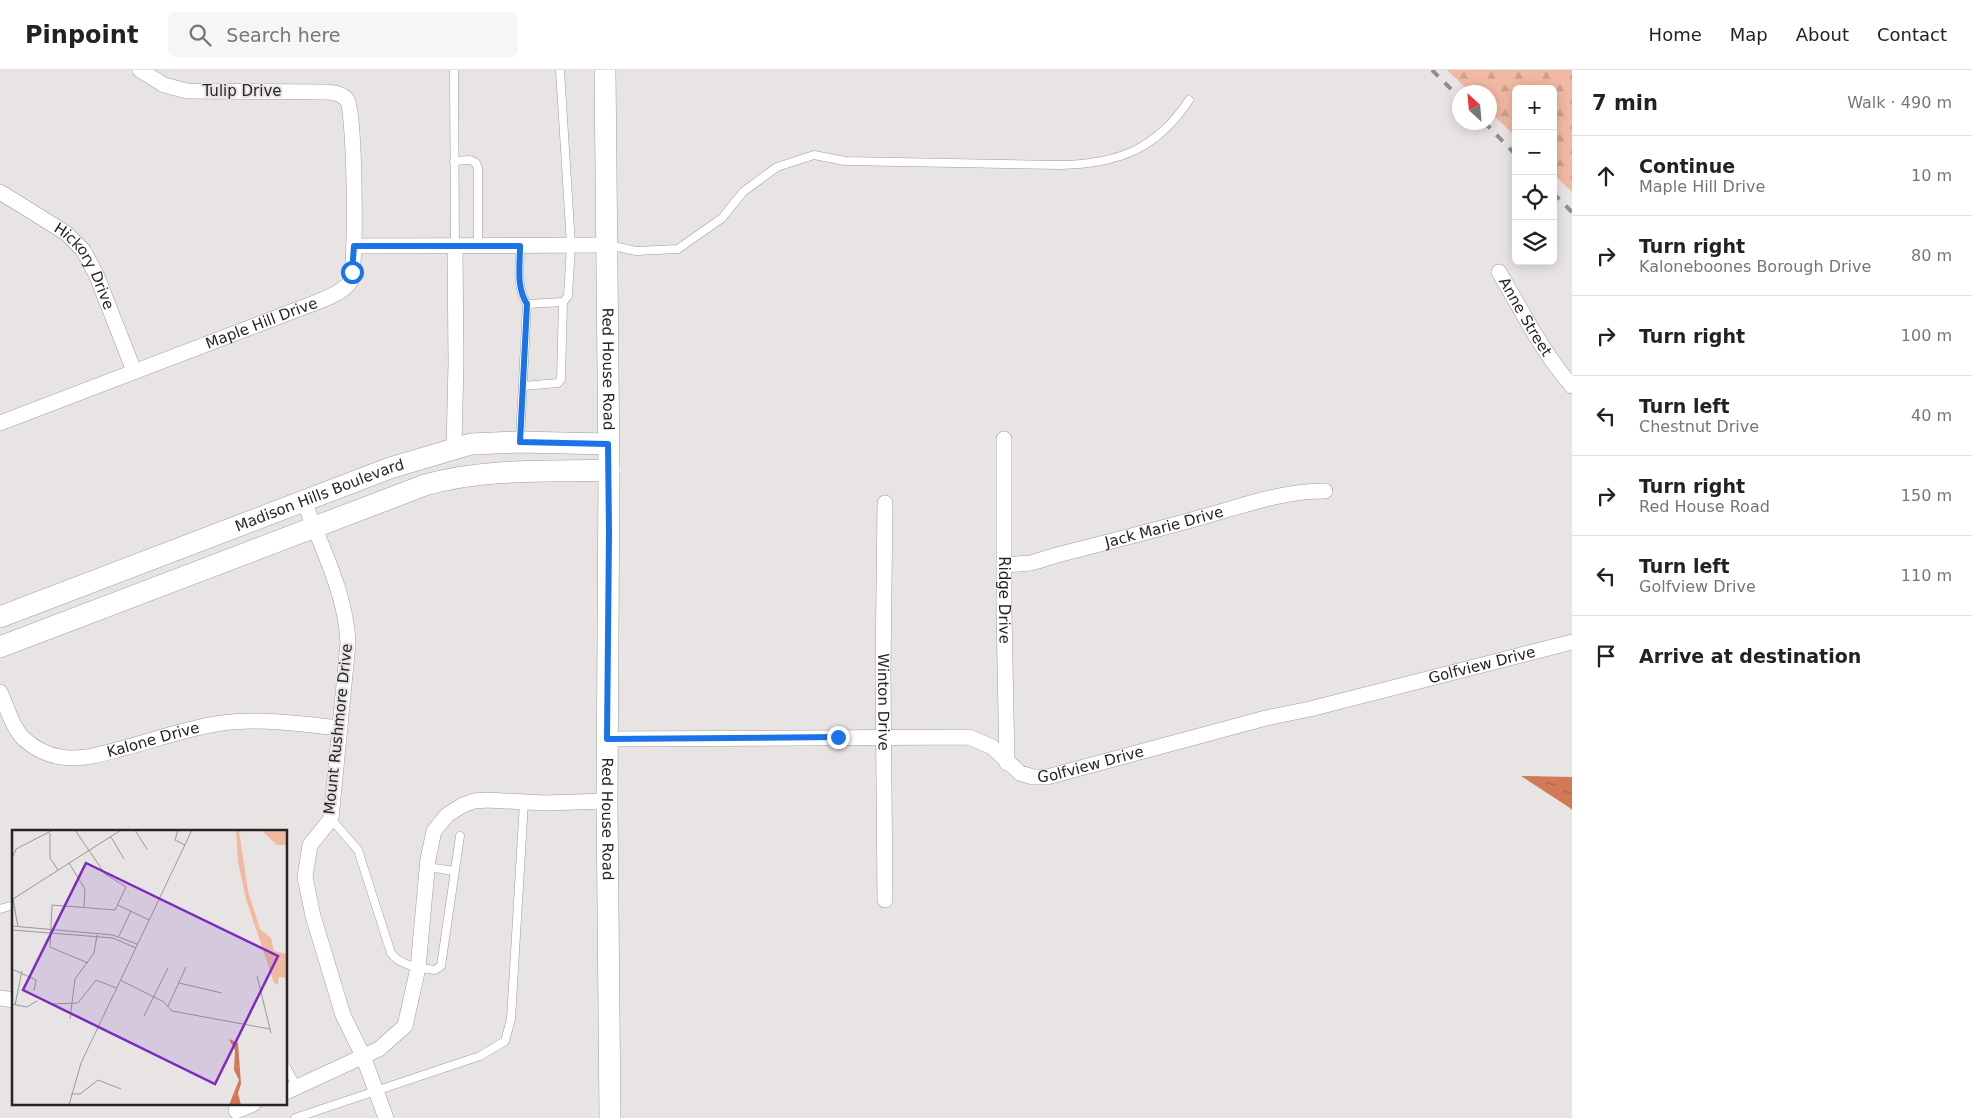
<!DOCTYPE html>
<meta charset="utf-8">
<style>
:root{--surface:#fff;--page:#f6f6f6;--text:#222;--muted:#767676;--line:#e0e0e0}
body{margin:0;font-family:"DejaVu Sans",sans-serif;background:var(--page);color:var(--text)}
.controls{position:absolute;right:15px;top:15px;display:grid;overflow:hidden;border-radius:8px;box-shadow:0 2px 12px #0003}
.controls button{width:45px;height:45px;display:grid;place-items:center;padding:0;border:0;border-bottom:1px solid var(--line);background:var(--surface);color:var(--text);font:25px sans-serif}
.compass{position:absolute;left:1452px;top:15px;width:45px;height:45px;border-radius:50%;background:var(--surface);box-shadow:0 2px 12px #0003;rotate:334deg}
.stop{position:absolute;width:15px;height:15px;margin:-11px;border:4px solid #1a73e8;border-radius:50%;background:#fff}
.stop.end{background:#1a73e8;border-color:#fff;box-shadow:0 1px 5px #0008}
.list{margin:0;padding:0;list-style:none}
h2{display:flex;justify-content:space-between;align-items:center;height:65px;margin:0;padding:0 20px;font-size:21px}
h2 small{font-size:16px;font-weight:400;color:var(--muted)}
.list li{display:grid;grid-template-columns:32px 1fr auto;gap:15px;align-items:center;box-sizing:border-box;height:80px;padding:0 20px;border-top:1px solid var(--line)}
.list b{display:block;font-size:19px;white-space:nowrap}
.list p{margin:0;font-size:16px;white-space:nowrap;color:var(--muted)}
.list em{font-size:16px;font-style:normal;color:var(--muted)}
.icon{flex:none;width:28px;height:28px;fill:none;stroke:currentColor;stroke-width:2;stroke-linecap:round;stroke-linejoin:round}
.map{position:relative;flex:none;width:1572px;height:1048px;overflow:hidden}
header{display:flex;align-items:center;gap:30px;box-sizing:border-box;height:70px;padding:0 25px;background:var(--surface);border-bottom:1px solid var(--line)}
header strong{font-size:24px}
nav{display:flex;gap:28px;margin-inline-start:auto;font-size:18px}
.search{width:350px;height:45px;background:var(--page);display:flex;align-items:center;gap:12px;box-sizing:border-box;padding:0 18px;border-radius:8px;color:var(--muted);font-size:19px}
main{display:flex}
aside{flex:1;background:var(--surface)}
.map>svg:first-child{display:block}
.forest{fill:url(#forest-firs)}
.water{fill:url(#water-ripples)}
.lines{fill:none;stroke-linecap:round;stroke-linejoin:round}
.lane-casing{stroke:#a09d9b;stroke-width:9}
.street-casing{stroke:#a09d9b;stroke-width:16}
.secondary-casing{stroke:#a09d9b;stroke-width:22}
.lane{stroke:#fff;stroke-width:8}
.street{stroke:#fff;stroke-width:15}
.secondary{stroke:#fff;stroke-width:21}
.rail{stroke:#908d8c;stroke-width:4;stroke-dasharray:9 9;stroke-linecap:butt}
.route{stroke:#1a73e8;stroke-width:6}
.labels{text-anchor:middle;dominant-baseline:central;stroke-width:4;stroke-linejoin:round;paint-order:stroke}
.street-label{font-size:15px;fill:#262525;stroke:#e8e4e3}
.inset-road{fill:none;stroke:#9a9897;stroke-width:1}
.view{fill:#7b2cbf;fill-opacity:0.15;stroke:#7b2cbf;stroke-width:2.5}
.inset-edge{fill:none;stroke:#262525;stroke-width:2.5}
</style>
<header>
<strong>Pinpoint</strong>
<div class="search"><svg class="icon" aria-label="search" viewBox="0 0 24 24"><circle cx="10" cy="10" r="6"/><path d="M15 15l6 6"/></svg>Search here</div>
<nav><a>Home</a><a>Map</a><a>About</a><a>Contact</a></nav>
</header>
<main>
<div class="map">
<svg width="1572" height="1048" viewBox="0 0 1572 1048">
<defs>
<pattern id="forest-firs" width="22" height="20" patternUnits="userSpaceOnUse" patternTransform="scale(1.25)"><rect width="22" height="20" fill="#f1b9a2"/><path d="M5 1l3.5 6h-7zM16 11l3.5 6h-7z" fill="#ce9f8b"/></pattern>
<pattern id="water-ripples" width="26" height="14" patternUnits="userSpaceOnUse" patternTransform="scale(1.25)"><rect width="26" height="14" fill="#d27a55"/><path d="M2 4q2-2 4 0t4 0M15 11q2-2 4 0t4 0" fill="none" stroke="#aa6446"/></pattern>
</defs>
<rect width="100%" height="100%" fill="#e8e4e3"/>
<!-- forest -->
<path class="forest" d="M 1447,0 L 1572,0 L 1572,122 L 1553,104 L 1553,19 L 1516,19 L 1516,67 L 1490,42 L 1490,22 L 1470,22 Z"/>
<!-- water -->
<path class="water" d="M 1521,706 L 1572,707 L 1572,740 L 1570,738 Z"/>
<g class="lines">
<defs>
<path id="lane" d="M 454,0 L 455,176
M 454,91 L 470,90 L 476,93 L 478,98 L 478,176
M 609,175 L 636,181 L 678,179 L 722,148 L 743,122 L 777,97 L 814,85 L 845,91 L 1060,95 C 1118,94 1157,79 1189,30
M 527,234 L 563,232
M 523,316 L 558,313 L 561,309 L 563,232 L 568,226 L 571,175 L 560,0
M 520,370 L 527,234 C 516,217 520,196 520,177
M 331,749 L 358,780 L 391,883 C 400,896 420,898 435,900 L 441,896 L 460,766
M 427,797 L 455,801
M 0,839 L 14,835
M 286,997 L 297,1017
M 295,1048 L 480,986 L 505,971 L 511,949 L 524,732"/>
<g id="street">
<path id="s1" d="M 0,122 L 66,163 L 83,180 L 96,204 L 134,301"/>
<path d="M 354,176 L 607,175"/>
<path id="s2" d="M 1499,202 C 1522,241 1542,282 1572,316"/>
<path id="s3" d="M 0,353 L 296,240 C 311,234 342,225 350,212 C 357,200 355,41 347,30 C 342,23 332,22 323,22 L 187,21 L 164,15 L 140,0"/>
<path id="s4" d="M 1004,369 L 1004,543 L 1007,693"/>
<path d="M 454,378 L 456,292 L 455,176"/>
<path d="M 304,431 C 321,477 346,523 348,573 L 331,749 L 310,775 L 305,807 L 313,846 L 343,945 L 363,986 L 386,1048"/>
<path id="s5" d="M 885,433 L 883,602 L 885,830"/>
<path id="s6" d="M 1004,495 L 1031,493 L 1054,486 C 1103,473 1153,461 1202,447 C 1243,436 1281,421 1325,421"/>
<path id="s7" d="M 0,622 C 7,637 12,657 24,669 C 34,678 48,685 61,687 C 81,691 104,683 124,678 C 154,670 185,659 216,654 C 257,647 299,654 340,658"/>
<path id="s8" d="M 607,669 L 969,667 L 992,677 L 1020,703 L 1033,707 L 1047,707 L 1266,648 L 1310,639 L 1572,572"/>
<path d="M 0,928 L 14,930"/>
<path d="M 286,1022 L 379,979 L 405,956 L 418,898 L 428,789 L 434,761 L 447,745 L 463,735 L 474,731 L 487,730 L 545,733 L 607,731"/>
<path d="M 236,1041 L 253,1034"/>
</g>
<g id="secondary">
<path id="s9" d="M 605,0 L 609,400 L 607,731 L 610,1048"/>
<path id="s10" d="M 0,547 L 390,398 L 471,374 L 519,372 L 608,374"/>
<path d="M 0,577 L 425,415 C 484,398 548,402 609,400"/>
</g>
</defs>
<!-- lane casing -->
<use href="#lane" class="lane-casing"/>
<!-- street casing -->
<use href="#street" class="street-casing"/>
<!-- secondary casing -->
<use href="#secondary" class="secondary-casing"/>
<!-- lane -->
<use href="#lane" class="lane"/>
<!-- street -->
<use href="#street" class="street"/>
<!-- secondary -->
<use href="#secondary" class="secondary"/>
<!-- rail -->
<path class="rail" d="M 1432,0 L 1460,28
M 1484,52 L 1516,85
M 1553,123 L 1572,142"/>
</g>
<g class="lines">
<!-- route -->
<path class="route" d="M 352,202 L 354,176 L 520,176 C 520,196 516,217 527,234 L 520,372 L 608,374 L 609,462 L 607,669 L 838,667"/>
</g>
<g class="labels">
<!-- street labels -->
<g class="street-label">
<text x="242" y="21">Tulip Drive</text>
<text stroke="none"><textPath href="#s1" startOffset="116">Hickory Drive</textPath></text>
<text stroke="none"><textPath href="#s2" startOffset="52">Anne Street</textPath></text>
<text stroke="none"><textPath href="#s3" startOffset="280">Maple Hill Drive</textPath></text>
<text stroke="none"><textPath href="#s9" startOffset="299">Red House Road</textPath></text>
<text stroke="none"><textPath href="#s10" startOffset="342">Madison Hills Boulevard</textPath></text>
<text stroke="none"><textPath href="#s6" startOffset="165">Jack Marie Drive</textPath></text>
<text stroke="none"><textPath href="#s4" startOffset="161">Ridge Drive</textPath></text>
<text stroke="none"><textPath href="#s8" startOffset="902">Golfview Drive</textPath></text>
<text stroke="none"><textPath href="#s5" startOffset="199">Winton Drive</textPath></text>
<text transform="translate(338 659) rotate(-84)">Mount Rushmore Drive</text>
<text stroke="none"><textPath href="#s7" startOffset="189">Kalone Drive</textPath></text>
<text stroke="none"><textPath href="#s8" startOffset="498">Golfview Drive</textPath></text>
<text stroke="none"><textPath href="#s9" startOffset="749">Red House Road</textPath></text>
</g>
</g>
<!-- overview -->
<g transform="translate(12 760)">
<rect width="275" height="275" fill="#e8e4e3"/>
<path d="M 224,0 L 227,0 L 236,61 L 248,99 L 259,108 L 262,121 L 275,124 L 275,148 L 267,147 L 266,155 L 262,153 L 234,69 L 226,32 ZM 249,0 L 275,0 L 275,15 L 265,15 Z" fill="#f1b9a2"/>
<path d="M 217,209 L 226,213 L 229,254 L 226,263 L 229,275 L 217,275 L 227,250 L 222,240 L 223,220 Z" fill="#d27a55"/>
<path class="inset-road" d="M 63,0 L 93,44 L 114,57 L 103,80 L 40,75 L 38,117 L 76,133M 123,0 L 135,19M 166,0 L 163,10 L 173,15M 38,3 L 38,28 L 46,40M 99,7 L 112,29M 0,29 L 4,19 L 41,0M 57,33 L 73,59 L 72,77M 1,69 L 109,0M 1,69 L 6,97M 106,75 L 137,90M 0,96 L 101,105 L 125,114M 0,100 L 101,108 L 124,118M 107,106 L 119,81M 0,139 L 24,150 L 22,161M 245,146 L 259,203M 108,150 L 152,172 L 160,181 L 258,199M 167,153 L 210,163M 0,174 L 15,177 L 25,171M 41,174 L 66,173 L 84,150 L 104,158M 3,175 L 10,141M 156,176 L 174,137M 132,186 L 156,138M 58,189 L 63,149 L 82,123 L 85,105M 59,264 L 68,264 L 86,250 L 109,259M 57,275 L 69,233 L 180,0"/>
<path class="view" d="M 74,33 L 266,126 L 203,254 L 11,160 Z"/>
<rect width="275" height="275" class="inset-edge"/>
</g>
</svg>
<div class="controls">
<button>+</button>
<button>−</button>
<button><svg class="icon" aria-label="locate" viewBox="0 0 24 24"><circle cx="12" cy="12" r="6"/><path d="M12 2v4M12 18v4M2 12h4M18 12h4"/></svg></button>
<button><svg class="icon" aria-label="layers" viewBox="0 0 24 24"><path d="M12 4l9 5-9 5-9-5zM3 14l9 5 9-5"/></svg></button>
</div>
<svg class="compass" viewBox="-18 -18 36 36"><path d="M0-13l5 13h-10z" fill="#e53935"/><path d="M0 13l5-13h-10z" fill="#767676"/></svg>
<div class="stop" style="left:352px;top:202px"></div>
<div class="stop end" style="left:838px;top:667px"></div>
</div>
<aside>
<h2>7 min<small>Walk · 490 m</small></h2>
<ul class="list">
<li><svg class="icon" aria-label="ahead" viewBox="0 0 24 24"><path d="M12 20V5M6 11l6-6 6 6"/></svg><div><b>Continue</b><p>Maple Hill Drive</p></div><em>10 m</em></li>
<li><svg class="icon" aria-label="right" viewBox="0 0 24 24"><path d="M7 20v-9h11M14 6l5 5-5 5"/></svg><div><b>Turn right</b><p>Kaloneboones Borough Drive</p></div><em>80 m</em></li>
<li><svg class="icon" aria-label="right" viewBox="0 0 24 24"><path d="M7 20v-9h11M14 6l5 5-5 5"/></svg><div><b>Turn right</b></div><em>100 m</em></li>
<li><svg class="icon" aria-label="left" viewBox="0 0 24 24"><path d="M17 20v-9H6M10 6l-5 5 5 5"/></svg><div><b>Turn left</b><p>Chestnut Drive</p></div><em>40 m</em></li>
<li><svg class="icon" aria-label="right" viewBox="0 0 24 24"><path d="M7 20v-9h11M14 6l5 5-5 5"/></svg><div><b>Turn right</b><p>Red House Road</p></div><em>150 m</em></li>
<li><svg class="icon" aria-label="left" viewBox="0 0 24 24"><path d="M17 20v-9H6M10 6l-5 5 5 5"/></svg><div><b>Turn left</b><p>Golfview Drive</p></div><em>110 m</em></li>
<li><svg class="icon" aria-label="arrive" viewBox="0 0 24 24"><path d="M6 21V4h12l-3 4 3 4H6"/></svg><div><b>Arrive at destination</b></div></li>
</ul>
</aside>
</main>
